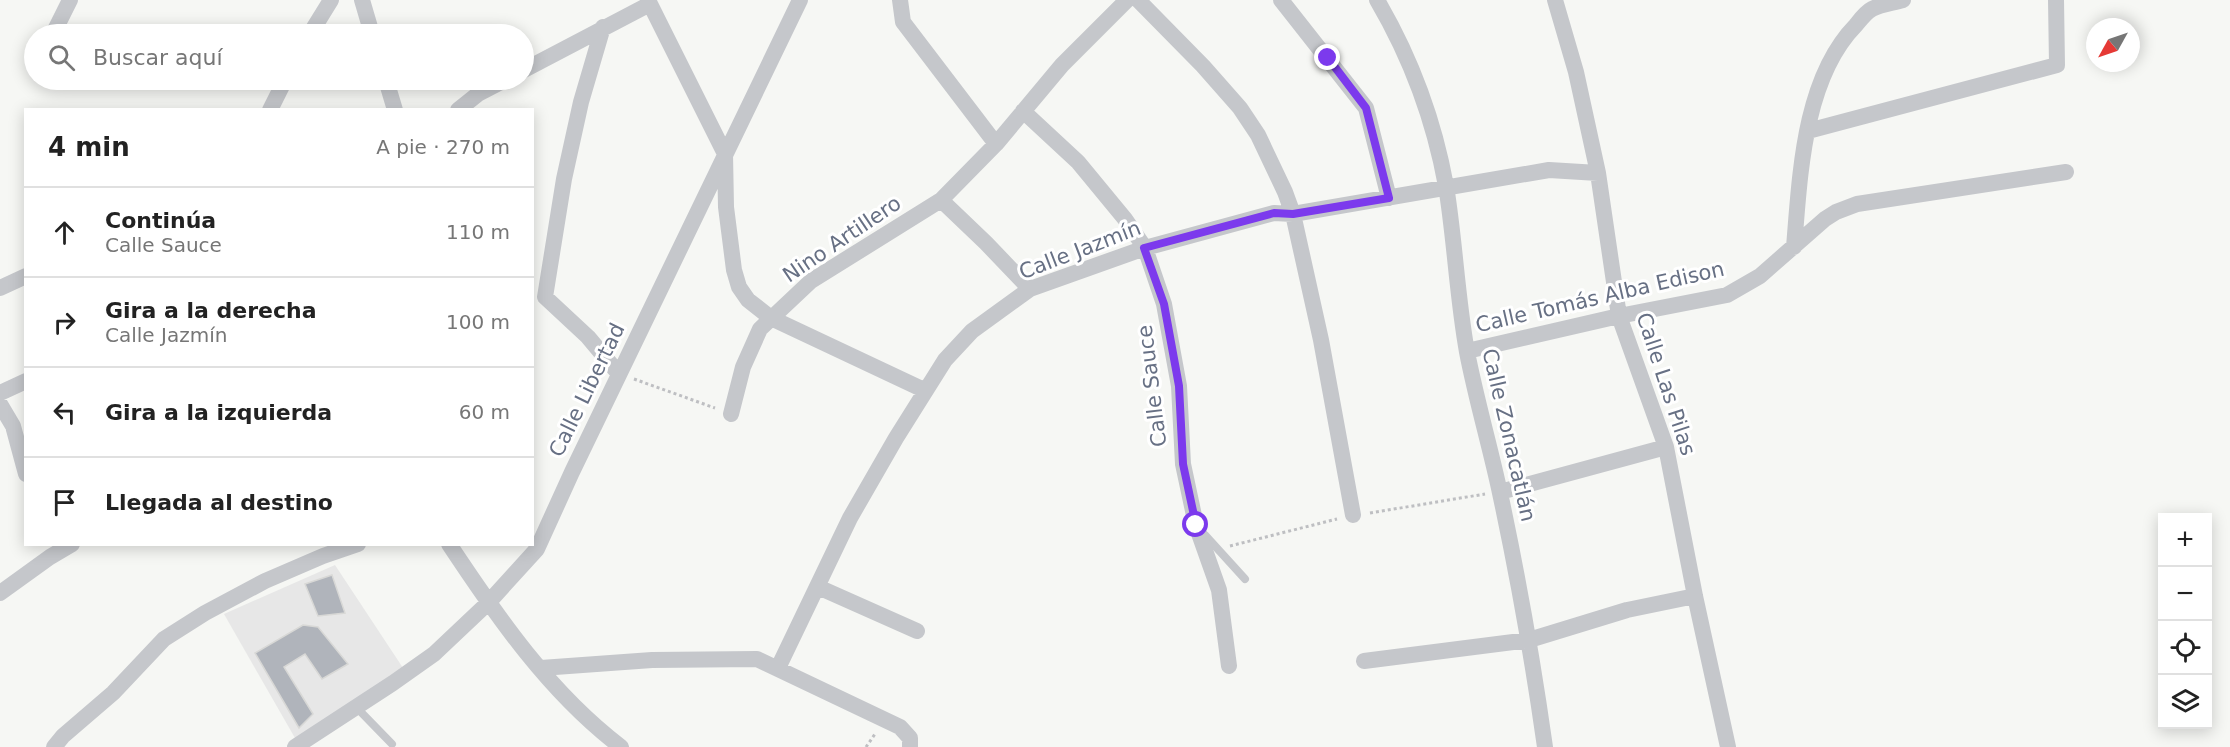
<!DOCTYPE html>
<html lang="es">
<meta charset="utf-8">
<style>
:root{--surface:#fff;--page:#f6f6f6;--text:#222;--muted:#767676;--line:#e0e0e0}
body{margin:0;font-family:"DejaVu Sans",sans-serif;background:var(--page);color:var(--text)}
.controls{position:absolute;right:18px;bottom:18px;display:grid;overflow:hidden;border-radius:0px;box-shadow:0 3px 15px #0003}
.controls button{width:54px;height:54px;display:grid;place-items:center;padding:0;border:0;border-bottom:2px solid var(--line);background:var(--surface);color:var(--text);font:30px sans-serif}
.compass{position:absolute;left:2086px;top:18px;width:54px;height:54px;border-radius:50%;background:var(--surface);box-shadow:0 3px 15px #0003;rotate:230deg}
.stop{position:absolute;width:18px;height:18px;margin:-14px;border:4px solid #7c3aed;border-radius:50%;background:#fff}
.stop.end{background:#7c3aed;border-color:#fff;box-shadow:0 2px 6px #0008}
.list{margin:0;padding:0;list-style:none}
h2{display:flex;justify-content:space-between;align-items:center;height:78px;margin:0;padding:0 24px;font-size:26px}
h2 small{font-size:20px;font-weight:400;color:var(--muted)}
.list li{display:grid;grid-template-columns:39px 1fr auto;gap:18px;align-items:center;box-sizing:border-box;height:90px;padding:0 24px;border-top:2px solid var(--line)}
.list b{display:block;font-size:22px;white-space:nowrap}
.list p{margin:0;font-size:20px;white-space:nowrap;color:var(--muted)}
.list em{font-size:20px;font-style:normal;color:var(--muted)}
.icon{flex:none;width:33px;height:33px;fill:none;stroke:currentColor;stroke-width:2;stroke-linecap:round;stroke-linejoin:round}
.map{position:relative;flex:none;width:2230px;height:747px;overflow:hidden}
.search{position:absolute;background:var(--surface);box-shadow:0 3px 15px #0003;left:24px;top:24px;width:510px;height:66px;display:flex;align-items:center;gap:15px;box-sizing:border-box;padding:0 21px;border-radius:33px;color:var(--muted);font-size:22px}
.panel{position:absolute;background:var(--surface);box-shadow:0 3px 15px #0003;left:24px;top:108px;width:510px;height:438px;border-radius:0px}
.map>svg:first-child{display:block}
.built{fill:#e7e7e7}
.building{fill:#b0b4bb;stroke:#d8d8d6;stroke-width:1.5}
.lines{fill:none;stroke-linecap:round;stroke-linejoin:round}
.path{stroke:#bebfc2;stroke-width:3;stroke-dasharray:3 3;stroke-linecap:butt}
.service{stroke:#c5c7cb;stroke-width:8}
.minor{stroke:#c5c7cb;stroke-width:16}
.route{stroke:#7c3aed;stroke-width:8}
.labels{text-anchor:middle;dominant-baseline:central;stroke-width:6;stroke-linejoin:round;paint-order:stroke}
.street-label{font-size:21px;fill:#677084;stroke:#fff}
</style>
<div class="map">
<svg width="2230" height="747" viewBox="0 0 2230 747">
<rect width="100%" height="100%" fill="#f6f7f4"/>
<!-- built -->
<path class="built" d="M 335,565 L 407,674 L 295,738 L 224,614 Z"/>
<!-- building -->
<path class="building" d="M 332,575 L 345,613 L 318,616 L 305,584 Z
M 303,625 L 318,627 L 348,664 L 322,679 L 305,654 L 284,667 L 313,714 L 299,728 L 255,653 Z"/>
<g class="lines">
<!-- path -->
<path class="path" d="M 634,379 L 715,408
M 1370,513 L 1485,494
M 1230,546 L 1337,519
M 866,747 L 875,734"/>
<!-- service -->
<path class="service" d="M 1205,535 L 1245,579
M 356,707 L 392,744"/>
<!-- minor -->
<path class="minor" d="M 362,0 L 372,34
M 648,0 L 725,154 L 726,207 L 734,270 L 739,287 L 748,300 L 771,318 L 924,390
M 900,0 L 903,22 L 996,144
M 1138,0 L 1203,66 L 1240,108 L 1258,135 L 1285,192 L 1293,214 L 1321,340 L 1353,515
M 1281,0 L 1366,108 L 1389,198
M 1377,0 C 1411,58 1434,120 1446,186 C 1455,241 1457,297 1467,352 C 1476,399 1490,446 1500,493 C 1518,577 1533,662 1545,747
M 1555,0 L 1576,72 L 1598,173 L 1619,316 L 1666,447 L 1695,596 L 1728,747
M 53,34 L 70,0
M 310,34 L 331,0
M 524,70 L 650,4
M 386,80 L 395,110
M 270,110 L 285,80
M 458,110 L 478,94 L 505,80
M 1023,111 L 1078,162 L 1125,219 L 1145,248 L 1164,304 L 1179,386 L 1183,464 L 1196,525 L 1219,590 L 1229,666
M 1808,131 L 2057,65 L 2056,0
M 941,200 L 986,243 L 1030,289
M 1794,247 C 1800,176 1803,79 1856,25 C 1860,20 1866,12 1872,9 C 1881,4 1893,3 1903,0
M 0,288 L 26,276
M 545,297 L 564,179 L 581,102 L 603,27
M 545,297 L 588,337 L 619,374
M 1467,351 L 1619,316 L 1727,295 L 1760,276 L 1825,219 L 1836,212 L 1857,204 L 2066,172
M 0,393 L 26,381
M 0,404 L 13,426 L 26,474
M 731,414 L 743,367 L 760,329 L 811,281 L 941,200 L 996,144 L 1062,65 L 1127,0
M 1500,492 L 1666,447
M 449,544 C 498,618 550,693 621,747
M 818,587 L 917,631
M 0,593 L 50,557 L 72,544
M 1364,661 L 1529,640 L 1627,610 L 1695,596
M 541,668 L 652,660 L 757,659 L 900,727 L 910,738 L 910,747
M 778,668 L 850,518 L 896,438 L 945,360 L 972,331 L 1030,289 L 1145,248 L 1274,213 L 1293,214 L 1549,170 L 1598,173
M 54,747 L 63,736 L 113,693 L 164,639 L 205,613 L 265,581 L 323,556 L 358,544
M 295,747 L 393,683 L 434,654 L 488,603 L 537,549 L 572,472 L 800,0"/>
</g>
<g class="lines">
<!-- route -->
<path class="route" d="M 1196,525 L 1183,464 L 1179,386 L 1164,304 L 1144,248 L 1274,213 L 1293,214 L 1389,198 L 1366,108 L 1328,58"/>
</g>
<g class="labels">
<!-- street labels -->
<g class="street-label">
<text transform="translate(842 239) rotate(-34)">Nino Artillero</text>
<text transform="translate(1080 250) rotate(-21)">Calle Jazmín</text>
<text transform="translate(1600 297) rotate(-13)">Calle Tomás Alba Edison</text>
<text transform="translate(1666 384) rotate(72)">Calle Las Pilas</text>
<text transform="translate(1152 386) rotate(-97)">Calle Sauce</text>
<text transform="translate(587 390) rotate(-64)">Calle Libertad</text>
<text transform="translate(1509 435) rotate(77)">Calle Zonacatlán</text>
</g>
</g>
</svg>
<div class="controls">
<button>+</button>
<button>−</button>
<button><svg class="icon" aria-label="locate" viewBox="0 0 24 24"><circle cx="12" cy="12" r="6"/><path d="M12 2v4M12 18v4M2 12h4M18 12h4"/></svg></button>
<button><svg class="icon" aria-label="layers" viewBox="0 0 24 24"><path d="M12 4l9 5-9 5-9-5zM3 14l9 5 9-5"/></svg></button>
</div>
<svg class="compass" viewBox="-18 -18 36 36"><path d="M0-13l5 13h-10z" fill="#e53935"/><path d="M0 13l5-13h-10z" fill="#767676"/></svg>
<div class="stop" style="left:1196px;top:525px"></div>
<div class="stop end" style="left:1328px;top:58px"></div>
<div class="search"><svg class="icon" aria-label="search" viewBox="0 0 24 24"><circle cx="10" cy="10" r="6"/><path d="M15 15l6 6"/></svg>Buscar aquí</div>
<section class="panel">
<h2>4 min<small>A pie · 270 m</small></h2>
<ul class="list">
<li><svg class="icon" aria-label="ahead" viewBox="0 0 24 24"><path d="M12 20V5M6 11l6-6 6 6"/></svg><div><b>Continúa</b><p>Calle Sauce</p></div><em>110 m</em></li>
<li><svg class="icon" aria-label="right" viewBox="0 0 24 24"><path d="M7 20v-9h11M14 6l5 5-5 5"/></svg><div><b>Gira a la derecha</b><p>Calle Jazmín</p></div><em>100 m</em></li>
<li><svg class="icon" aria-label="left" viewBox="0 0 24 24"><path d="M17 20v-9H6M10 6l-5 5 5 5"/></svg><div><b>Gira a la izquierda</b></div><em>60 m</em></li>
<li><svg class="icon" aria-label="arrive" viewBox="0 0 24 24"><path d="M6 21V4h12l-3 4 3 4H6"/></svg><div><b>Llegada al destino</b></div></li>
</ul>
</section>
</div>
